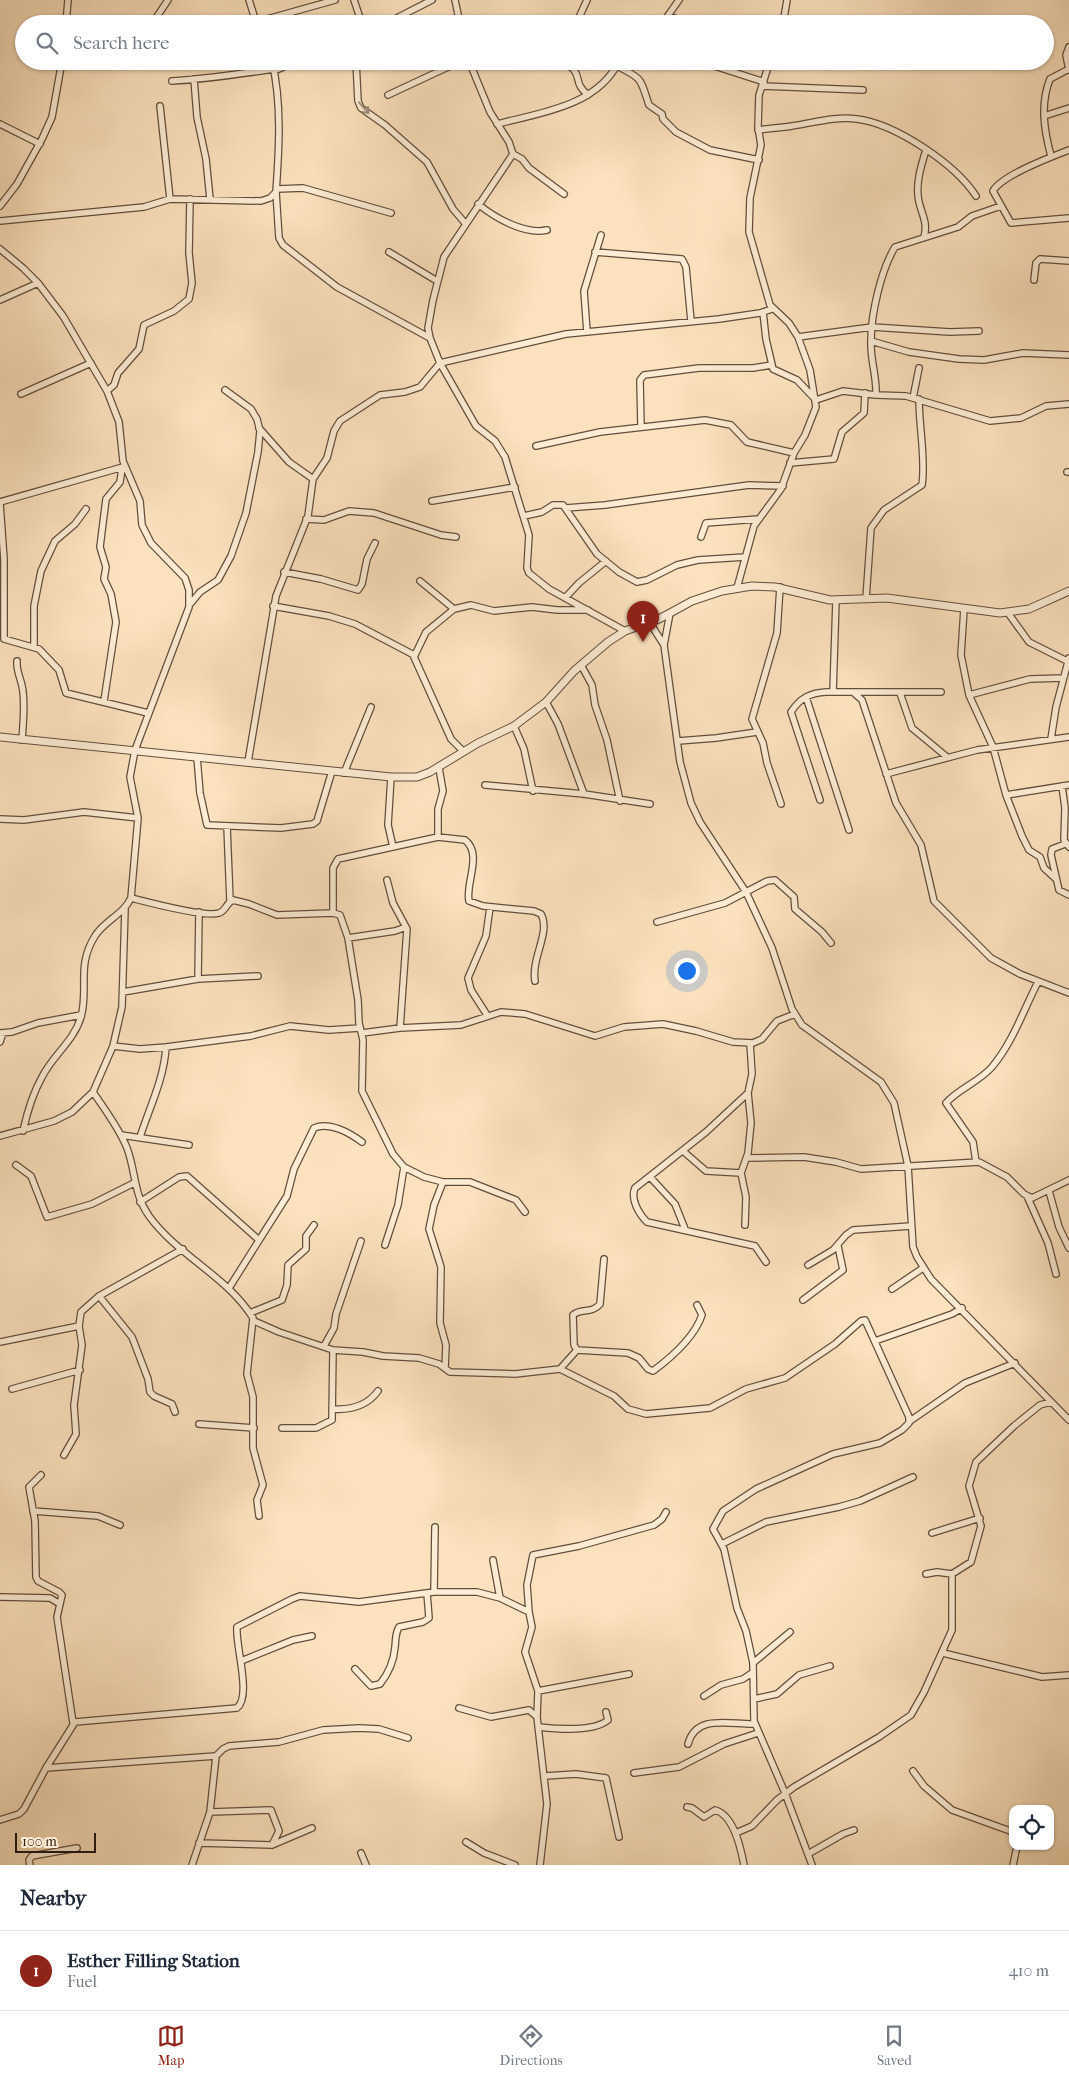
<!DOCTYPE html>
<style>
:root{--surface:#fff;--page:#f2f2f3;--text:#1f2937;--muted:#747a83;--line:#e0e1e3;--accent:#8f2418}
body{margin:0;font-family:"IM FELL French Canon",serif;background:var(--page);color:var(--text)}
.controls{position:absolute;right:15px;bottom:15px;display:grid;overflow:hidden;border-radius:10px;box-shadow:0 1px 4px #0004}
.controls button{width:45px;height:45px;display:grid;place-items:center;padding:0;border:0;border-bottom:1px solid var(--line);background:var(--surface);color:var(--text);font:25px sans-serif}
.scale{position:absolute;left:15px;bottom:12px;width:81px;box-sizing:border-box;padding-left:5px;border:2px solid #301d12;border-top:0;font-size:14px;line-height:18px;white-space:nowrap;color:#301d12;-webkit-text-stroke:4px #fcecd4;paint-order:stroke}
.you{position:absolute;left:686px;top:970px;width:18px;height:18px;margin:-12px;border:4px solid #fff;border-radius:50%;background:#1a73e8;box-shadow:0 0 0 8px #1a73e833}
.badge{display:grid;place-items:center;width:32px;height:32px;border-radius:50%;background:var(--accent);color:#fff;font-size:16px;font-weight:700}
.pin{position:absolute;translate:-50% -41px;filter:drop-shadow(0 1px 2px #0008)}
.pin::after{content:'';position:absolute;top:26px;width:18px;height:15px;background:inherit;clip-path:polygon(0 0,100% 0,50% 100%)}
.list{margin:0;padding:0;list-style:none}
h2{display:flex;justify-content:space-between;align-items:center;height:65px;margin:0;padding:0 20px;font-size:21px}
h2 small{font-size:16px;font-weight:400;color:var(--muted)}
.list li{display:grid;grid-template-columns:32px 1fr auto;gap:15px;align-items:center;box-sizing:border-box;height:80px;padding:0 20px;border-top:1px solid var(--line)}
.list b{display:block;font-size:19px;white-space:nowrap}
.list p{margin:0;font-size:16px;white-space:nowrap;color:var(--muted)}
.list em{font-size:16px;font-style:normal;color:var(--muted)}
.icon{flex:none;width:28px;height:28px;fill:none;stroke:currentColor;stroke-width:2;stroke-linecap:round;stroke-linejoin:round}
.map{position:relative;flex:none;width:1069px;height:1865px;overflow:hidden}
.search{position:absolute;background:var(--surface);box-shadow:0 1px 4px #0004;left:15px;right:15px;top:15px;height:55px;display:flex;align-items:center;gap:12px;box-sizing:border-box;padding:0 18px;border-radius:28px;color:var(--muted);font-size:19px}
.sheet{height:145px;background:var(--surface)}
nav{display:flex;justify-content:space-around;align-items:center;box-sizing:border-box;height:70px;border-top:1px solid var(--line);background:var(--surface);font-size:14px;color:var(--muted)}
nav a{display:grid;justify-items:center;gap:2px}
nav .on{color:var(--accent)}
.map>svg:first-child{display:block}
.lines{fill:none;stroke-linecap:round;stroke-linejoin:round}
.minor-casing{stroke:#634e3d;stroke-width:8}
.tertiary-casing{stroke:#634e3d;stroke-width:9}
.minor{stroke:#fcecd4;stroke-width:5.5}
.tertiary{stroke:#fcecd4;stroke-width:7}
.oneway{stroke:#a08f7d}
</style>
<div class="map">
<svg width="1069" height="1865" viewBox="0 0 1069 1865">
<rect width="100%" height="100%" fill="#fbe1bd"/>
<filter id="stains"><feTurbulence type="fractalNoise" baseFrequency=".004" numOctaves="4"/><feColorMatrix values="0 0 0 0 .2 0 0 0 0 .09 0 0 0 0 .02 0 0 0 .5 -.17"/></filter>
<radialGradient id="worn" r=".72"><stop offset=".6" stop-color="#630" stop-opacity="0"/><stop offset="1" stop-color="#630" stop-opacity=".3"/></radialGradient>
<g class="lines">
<defs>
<path id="minor" d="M 249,0 L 255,19 L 262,22
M 354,0 L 362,24
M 455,0 L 460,24
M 669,16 L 691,24
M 260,21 L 335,0
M 66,24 L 68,0
M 152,24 L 168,0
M 385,24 L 432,0
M 576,24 L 587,0
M 637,24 L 638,21
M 662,24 L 679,0
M 783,24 L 787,0
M 356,61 L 358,101 L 361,108 L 385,125 L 427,162 L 453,209 L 465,223
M 469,61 L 490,112 L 509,142 L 513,154 L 444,257 L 433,300 L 428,328 L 430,338 L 440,363 L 476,426 L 495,441 L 505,457 L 529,535 L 527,568 L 529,573 L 549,589 L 625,631
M 566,61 C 568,67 571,66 574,70 C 581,79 574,83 588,95
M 699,61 L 764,82
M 617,66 C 643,79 640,78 649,105 L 662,114 L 663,119 L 676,132 L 691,140 L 710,150 L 759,160
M 1069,70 L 1066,55 L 1069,47
M 274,71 L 297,61
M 194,79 L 197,117 L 206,159 L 210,199
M 172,81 C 206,79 240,74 274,69
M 762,86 L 863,90
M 388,95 L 448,67 L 466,61
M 160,106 L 170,199
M 1044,116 L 1069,108
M 0,124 L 40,144
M 497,124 C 540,113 598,106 619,61
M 758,130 C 770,128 781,128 792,126 C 813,123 835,116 857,119 C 896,124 955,164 976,196
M 1069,150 C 1051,157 1002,175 993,191 L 1011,223 L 1069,218
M 513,154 L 522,159 L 529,168 L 564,194
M 1051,156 C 1044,130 1040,104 1050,79 L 1069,69
M 277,189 L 303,188 L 391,213
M 276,192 L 279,238 L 283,245 L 337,287 L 430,338
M 478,204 C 495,218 525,235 547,230
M 0,206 L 17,184 L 42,139 L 52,117 L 62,61
M 0,221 L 144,207 L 170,199 L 261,201 L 270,198 L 276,192 C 279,150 282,103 272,61
M 924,237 C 928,223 922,215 919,202 C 915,185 921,166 926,150
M 0,249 L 23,268 L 38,283 L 63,316 L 107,391 L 119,422 L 123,461 L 140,501 L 142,525 L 151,543 L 185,578 L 189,590 L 189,607 L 135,750 L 130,777 L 138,818 L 131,898 C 123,915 105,920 95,936 C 76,966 89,988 81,1017 C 74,1041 53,1055 42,1077 C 33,1093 27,1113 23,1131
M 389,252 L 437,281
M 595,252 L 682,259 L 686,267 L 691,321
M 1034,280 L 1036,263 L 1040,259 L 1069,261
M 0,300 L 38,283
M 763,312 L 766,339 L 773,369 L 797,380 L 816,400 L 843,391 L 876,395 L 906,396 L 990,421 L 1021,418 L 1046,406 L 1069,404
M 587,332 L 584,291 L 601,235
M 798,337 L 872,327 L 950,332 L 979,331
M 871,341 L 909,352 L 959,359 L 984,360 L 1023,353 L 1069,355
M 107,391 L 114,385 L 118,373 L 139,349 L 144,325 L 174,311 L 189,299 L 192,283 L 189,253 L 190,199
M 21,394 L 91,363
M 876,395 C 877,377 870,359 871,341 C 871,314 881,270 895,247 L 958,227 L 972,216 L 1001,206
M 913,398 L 919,368
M 641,427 L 640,380 L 644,375 L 699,368 L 753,368 L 772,365
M 259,428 L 289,462 L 313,479
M 536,446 L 600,432 L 705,420 L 731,425 L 747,442 L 794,453
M 790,463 L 834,459 L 842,432 L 864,413 L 865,393
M 1067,472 L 1069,472
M 432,501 L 515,487
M 0,502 L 123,467
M 0,503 L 4,559 L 4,639 L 39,649 L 59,670 L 66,693 L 148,713
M 566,508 L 605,505 L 749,485 L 783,486
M 524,516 L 542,512 L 553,505 L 563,505 L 597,554 L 619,572 L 637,582 L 647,580 L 677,565 L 698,560 L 745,557
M 306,519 L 324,520 L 349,511 L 374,513 L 441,535 L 456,537
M 701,537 L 706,523 L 758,519
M 284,572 L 321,579 L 358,590 L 362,584 L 367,559 L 375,543
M 420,581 L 454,609 L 471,605 L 494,611 L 532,607 L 557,610 L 588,610
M 780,587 L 777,633 L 752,719 L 763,743 L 767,763 L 781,804
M 737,588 L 754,526 L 781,489 L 794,453 L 805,435 L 816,407 L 810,370 L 798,337 L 789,323 L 770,305 L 749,232 L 750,198 L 761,145 L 758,127 L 759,95 L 770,61
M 565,598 L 579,583 L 606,561
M 866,599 L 871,528 L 884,510 L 922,485 C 926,460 919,427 919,399
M 191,603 L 200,592 L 218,580 L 231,556 L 246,513 L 258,452 L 260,431 L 257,419 L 251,409 L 225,390
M 273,606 L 329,616 L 355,624 L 414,655
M 454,609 L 426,632 L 414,657 L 451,739 L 463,751
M 964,609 L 961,655 L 969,695 L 993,747 L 1006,795 L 1022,836 L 1029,850 L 1040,857 L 1044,868 L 1056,879
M 1008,613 L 1029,642 L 1067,661
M 650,623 L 664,645 L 680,762 L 691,803 L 700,822 L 746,892 L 772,948 L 792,1009 L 802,1025 L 881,1082 L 894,1103 L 908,1166 L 913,1247 L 917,1257 L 931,1279 L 1069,1420
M 664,645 L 670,613
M 34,647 L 34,606 L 41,571 L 55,541 L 75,524 L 86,509
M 17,661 C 16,672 22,680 23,692 C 25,707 23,724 22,740
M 581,665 L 592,685 L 595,705 L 607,740 L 620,801
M 833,692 L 836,601
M 854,693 L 862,700 L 896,803 L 921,845 L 934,901 L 991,958 L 1020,974 L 1069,993
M 900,693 L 912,728 L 947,757
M 969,695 L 1030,679 L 1063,678
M 806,697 L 849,830
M 104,701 L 116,622 L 111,594 L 104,579 L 106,567 L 100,547 L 106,499 L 120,482 L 122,468
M 546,702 L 558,724 L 584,794
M 514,726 L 524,749 L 533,791
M 1051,739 L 1056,707 L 1069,658
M 678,741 L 716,738 L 757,732
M 197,757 L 200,793 L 207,825 L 281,828 L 313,824 L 317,821 L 332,771
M 248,762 L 276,596 L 308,516 L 313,479 L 327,458 L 334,431 L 340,421 L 380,395 L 405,392 L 420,387 L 440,363 L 566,334 L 719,319 L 760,313 L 772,309
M 344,773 L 371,707
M 886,774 L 977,750 L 1069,737
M 391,777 L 388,825 L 393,847
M 485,785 L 584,794 L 650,804
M 1062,786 L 1065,808 L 1064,840 L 1069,847
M 1006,795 L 1069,785
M 820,800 L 791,712 C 800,698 810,693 826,692 L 941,692
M 0,819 L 24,820 L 84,812 L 138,818
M 227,826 L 230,901
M 438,837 L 438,809 L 443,791 L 439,768
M 1065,844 L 1052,849 L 1051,855 L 1059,890 L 1069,895
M 387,880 L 393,903 L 407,929 L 400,1028
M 131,898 C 147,902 206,918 219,913 C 226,911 226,903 233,900 L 249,904 L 277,915 L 333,913 L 340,915 L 348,938 L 358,1000 L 359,1023 L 363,1040 L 362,1091 L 393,1154 L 404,1167 L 424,1177 L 443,1182 L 470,1182 L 516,1200 L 525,1212
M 333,913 L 333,868 L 338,859 L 438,837 L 465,840 C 483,854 465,884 469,901 L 483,906 L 534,911 L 541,914 C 551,932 531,958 535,981
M 657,922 L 725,903 L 767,881 L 775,880 L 794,897 L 795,909 L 822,932 L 831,943
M 348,938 L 395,931 L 406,927
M 198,979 L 199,912
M 123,992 L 198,979 L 258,976
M 487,1015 L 471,990 L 468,978 L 486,936 L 490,907
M 0,1033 L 12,1032 L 38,1023 L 81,1015
M 362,1033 L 400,1028 L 461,1025 L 501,1012 L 525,1014 L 595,1036 L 624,1027 L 663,1024 L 696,1031 L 733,1042 L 753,1043 L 762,1039 L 777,1021 L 795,1014
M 0,1042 L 3,1033
M 750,1043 L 752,1074 L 748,1093 L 706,1132 L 635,1188 C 630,1199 639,1214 647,1222 L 755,1246 L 766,1262
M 113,1046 L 140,1049 L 166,1047 L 251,1036 L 290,1026 L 329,1030 L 360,1028
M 93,1092 C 105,1110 119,1128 127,1148 C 136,1172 133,1193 149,1216 C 178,1256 227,1276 253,1318 L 247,1374 L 253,1397 L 253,1448 L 263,1485 L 257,1500 L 259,1516
M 121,1135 L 189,1145
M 0,1136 L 54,1121 L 72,1112 L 93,1092 L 113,1046 L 122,1007 L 125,909
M 140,1137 C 150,1106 164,1079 166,1047
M 683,1151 L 706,1171 L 741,1173
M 747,1158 L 804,1157 L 836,1162 L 861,1169 L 979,1162 L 1007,1177 L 1024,1194 L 1032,1198 L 1069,1180
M 976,1162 L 973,1142 L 946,1103 C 958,1089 979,1082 992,1067 C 1013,1042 1023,1011 1038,982
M 16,1165 L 31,1176 L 47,1217 L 92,1204 L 134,1183
M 650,1177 L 675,1204 L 685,1229
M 443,1182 L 434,1205 L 429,1229 L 441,1267 L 440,1323 L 446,1345 L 445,1368
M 1049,1191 L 1059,1227 L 1069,1248
M 1027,1196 L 1048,1243 L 1056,1274
M 140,1202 L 179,1177 L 187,1176 L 259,1240
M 745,1225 L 746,1197 L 741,1173 L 748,1153 L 751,1123 L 748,1093
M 385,1245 L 398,1205 L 404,1167
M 604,1259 L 600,1304 C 592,1314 581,1308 573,1315 L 574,1345 L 577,1350 L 628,1353 L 639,1358 L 648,1369 L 653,1371 C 672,1357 694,1338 702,1315 L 697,1305
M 808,1265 L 833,1250 L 846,1235 L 853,1230 L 911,1226
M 229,1288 L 287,1196 L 294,1169 L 314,1128 C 329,1121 350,1133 362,1142
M 892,1289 L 923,1268
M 99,1296 L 132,1337 L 148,1379 L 150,1392 L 154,1396 L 172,1404 L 175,1412
M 803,1300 L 843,1270 L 838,1246
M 250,1313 L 282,1300 L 287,1285 L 288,1265 L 306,1249 L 306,1236 L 314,1225
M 254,1321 L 279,1332 L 333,1350 L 363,1352 L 383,1356 L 419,1358 L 439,1364 L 450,1372 L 515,1374 L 560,1369 L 614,1396 L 628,1409 L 646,1414 L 710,1408 L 746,1389 L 785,1378 L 835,1344 L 861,1321 L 865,1320 L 909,1417 L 909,1423 L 902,1430 L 880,1443 L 833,1454 L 756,1489 L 723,1511 L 713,1529 L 724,1549 L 737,1608 L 746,1631 L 753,1663 L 754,1721 L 785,1793 L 812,1865
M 875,1341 L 952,1314 L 962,1308
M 0,1342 L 79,1326
M 324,1346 L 334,1328 L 336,1314 L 361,1241
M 560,1369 L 577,1350
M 12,1389 L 80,1370
M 334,1409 C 351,1410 367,1406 378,1391
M 910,1421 L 965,1383 L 1015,1363
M 199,1424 L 254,1428
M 282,1428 L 316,1428 L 332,1420 L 333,1350
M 64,1455 L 76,1434 L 74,1405 L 82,1345 L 79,1326 L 81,1312 L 99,1296 L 183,1249
M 41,1475 L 29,1487 L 35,1521 L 36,1577 L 38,1581 L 59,1592 L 62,1595 L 57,1617 L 73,1723
M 33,1511 L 98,1516 L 120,1525
M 932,1533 L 980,1518
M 722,1544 L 766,1522 L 839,1507 L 860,1501 L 913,1477
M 493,1560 L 500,1598
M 926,1574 L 937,1572 L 952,1574
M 434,1592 L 435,1527
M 0,1597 L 50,1598 L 60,1604
M 529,1612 L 527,1585 L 533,1555 L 579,1546 L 654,1525 L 662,1519 L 666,1512
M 943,1653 L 1042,1677 L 1069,1675
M 241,1661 L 293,1640 L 312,1636
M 753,1663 L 790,1632
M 355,1669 L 371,1686 L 380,1684 C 388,1674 394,1660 395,1647 C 396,1639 395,1634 399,1627 L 423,1622 L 429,1618 L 427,1593
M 538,1691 L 629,1674
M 704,1696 L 721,1685 L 743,1679 L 752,1673
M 754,1699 L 777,1694 L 799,1675 L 830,1666
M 459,1708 L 491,1717 L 529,1710 L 537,1717
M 539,1727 C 556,1729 594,1732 608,1720 L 606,1712
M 688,1744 C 696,1713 731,1725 755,1724
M 46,1768 L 216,1756 L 223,1749 L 229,1746 L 279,1742 L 323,1730 L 359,1728 L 379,1729 L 408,1738
M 913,1771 L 924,1786 L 952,1810 L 1013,1832
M 634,1773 L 679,1767 L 724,1744 L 758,1733
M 545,1776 L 576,1774 L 606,1778 L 619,1837
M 687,1807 L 692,1808 L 704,1817 L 715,1810 C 734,1815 741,1849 744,1865
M 210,1812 L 271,1810 L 279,1831 L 272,1845
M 0,1820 L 19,1814 L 24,1809 L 46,1768 L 75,1722 L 237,1708 C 252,1696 235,1645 237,1627 L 292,1599 L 300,1596 L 359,1602 L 434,1592 L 477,1592 L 500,1598 L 529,1612 L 532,1627 L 525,1652 L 538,1691 L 537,1717 L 547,1804 L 540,1865
M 736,1833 L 752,1826 L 777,1800 L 794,1787 L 879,1737 L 911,1715 L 924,1692 L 952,1630 L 952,1574 L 971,1562 L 981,1526 L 969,1486 L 976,1462 L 1014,1426 L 1040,1405 L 1051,1402
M 466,1842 L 484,1853 L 515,1865
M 199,1843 L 272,1845 L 312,1828
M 361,1853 L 366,1865
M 808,1854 L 843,1834 L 854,1830
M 30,1865 L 29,1860 L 32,1856 L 77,1848
M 192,1865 L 210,1812 L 216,1756
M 1013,1865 L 1017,1846"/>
<path id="tertiary" d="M 0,737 L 391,777 L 417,777 L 430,772 L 478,743 L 514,726 L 546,702 L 574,671 L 608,642 L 625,631 L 659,619 L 692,601 L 722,591 L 752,586 L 775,587 L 830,600 L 887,598 L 1000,613 L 1029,609 L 1069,591"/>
</defs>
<!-- minor casing -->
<use href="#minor" class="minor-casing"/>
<!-- tertiary casing -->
<use href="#tertiary" class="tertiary-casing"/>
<!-- minor -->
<use href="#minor" class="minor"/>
<!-- tertiary -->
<use href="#tertiary" class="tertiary"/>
</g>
<!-- one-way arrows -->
<defs><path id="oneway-shaft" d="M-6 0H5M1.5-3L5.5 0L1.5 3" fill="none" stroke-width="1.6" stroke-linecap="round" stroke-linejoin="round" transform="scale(1.25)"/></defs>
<use class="oneway" href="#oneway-shaft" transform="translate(364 108) rotate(49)"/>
<rect width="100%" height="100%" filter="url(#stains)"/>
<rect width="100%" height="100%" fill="url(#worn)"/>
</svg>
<div class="controls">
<button><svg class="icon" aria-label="locate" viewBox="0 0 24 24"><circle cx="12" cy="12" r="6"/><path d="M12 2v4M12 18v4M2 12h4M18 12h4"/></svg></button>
</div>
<div class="scale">100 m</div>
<div class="you"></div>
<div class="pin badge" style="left:643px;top:642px">1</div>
<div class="search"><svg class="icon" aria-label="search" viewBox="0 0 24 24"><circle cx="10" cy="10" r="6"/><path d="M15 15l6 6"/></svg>Search here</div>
</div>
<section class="sheet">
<h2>Nearby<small></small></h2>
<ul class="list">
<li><span class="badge">1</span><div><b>Esther Filling Station</b><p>Fuel</p></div><em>410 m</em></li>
</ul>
</section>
<nav>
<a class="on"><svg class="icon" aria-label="map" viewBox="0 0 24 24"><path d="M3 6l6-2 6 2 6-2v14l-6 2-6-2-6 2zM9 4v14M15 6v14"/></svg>Map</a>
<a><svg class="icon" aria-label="directions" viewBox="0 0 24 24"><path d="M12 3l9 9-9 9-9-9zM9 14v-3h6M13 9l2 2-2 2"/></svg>Directions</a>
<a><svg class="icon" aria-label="saved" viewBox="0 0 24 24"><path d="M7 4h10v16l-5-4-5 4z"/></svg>Saved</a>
</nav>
